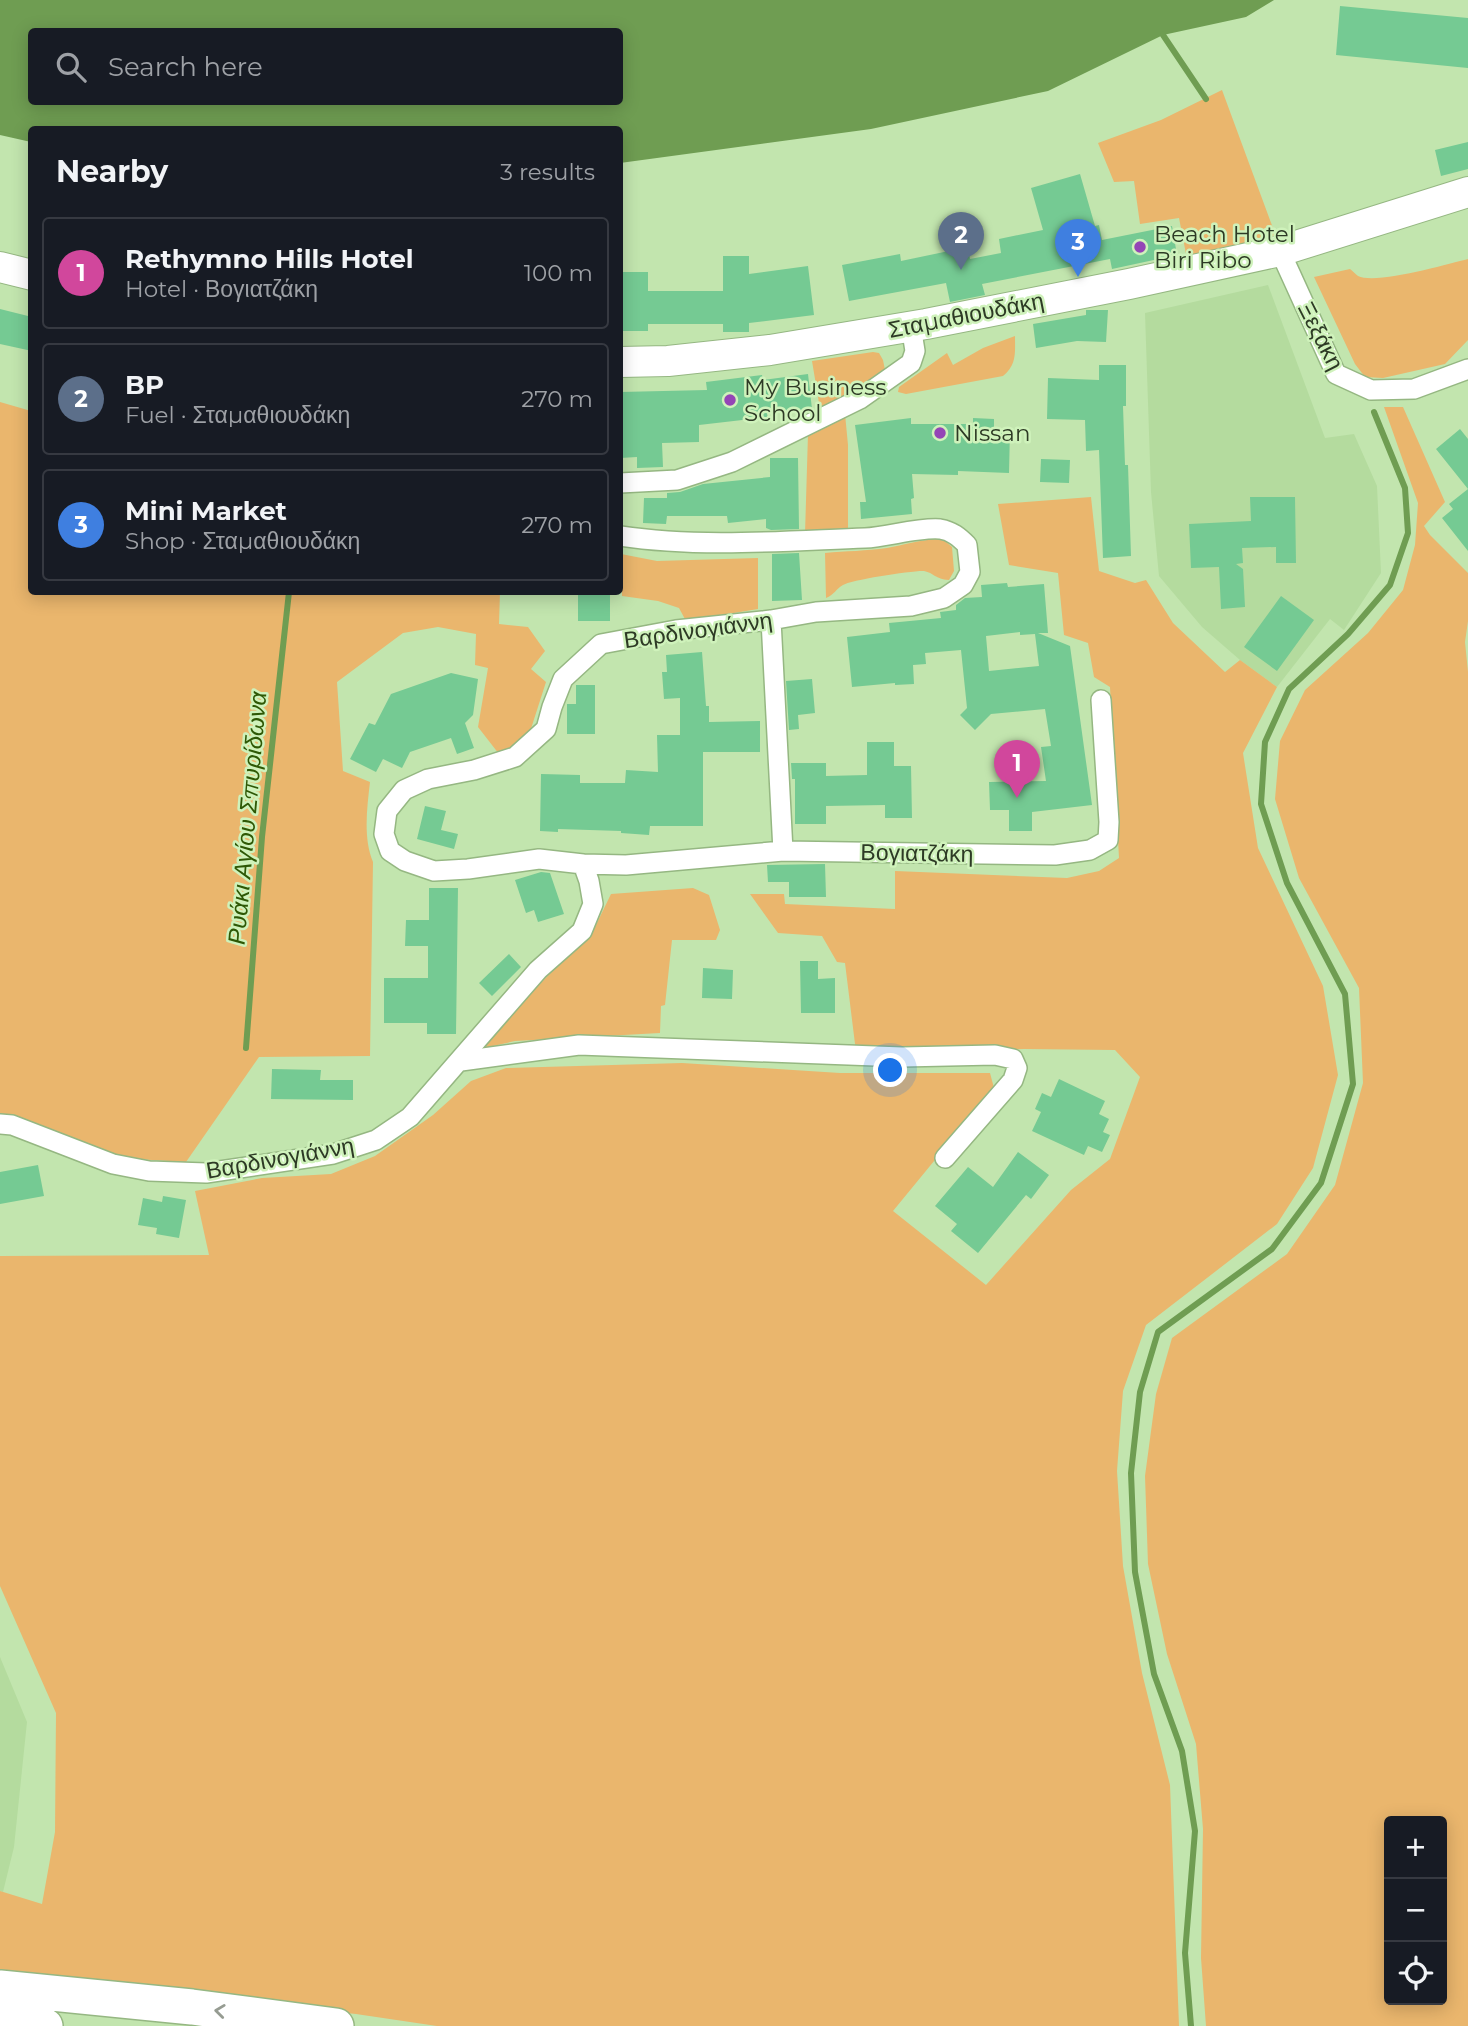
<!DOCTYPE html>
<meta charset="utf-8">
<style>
:root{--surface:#171b24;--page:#242831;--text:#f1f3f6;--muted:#9ea1a6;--line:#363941;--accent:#9445b6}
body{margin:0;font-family:Montserrat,sans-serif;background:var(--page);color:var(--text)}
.controls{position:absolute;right:21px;bottom:21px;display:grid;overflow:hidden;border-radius:7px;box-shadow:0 4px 18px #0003}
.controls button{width:63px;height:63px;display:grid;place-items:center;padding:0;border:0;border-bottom:2px solid var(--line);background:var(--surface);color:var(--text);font:35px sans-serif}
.you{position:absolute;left:891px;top:1071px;width:24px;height:24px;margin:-18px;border:5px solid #fff;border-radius:50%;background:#1a73e8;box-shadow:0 0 0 10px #1a73e833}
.badge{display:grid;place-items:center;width:46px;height:46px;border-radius:50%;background:var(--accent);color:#fff;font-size:23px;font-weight:700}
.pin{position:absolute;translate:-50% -58px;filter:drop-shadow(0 2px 4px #0008)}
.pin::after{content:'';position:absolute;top:37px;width:24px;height:21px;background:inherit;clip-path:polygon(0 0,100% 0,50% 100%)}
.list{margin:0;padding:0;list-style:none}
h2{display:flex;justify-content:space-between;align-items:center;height:91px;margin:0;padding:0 28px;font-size:30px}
h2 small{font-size:23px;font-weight:400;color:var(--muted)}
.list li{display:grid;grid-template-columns:46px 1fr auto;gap:21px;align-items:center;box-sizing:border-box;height:112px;margin:0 14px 14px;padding:0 14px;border:2px solid var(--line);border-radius:7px}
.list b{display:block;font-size:26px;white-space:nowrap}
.list p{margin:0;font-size:23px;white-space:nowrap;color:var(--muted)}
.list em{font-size:23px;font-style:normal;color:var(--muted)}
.icon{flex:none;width:38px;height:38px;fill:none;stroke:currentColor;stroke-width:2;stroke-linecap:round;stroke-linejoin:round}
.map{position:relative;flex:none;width:1468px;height:2026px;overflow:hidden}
.search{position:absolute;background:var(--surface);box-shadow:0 4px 18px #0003;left:28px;top:28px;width:595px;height:77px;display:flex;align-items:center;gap:18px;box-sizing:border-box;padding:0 24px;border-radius:7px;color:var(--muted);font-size:26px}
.panel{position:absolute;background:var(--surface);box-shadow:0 4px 18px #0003;left:28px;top:126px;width:595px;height:469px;border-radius:7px}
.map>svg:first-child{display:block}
.built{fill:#b4db9e}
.green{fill:#eab66d;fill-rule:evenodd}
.water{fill:#6f9d52;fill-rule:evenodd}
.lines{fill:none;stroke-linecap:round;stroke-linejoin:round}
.stream{stroke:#6f9d52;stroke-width:6}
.building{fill:#75ca93;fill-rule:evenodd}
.street-casing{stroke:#95b782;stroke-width:22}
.primary-casing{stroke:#95b782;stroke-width:32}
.highway-casing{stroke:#95b782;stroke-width:38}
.street{stroke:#fff;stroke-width:19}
.primary{stroke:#fff;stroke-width:30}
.highway{stroke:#fff;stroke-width:35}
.oneway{stroke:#969c92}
.poi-dot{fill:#9445b6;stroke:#cff2bb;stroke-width:2.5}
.labels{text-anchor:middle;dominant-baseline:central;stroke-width:5;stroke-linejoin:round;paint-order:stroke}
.poi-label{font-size:23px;fill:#2d3a25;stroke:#cff2bb;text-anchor:start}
.street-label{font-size:23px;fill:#2d3a25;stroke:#cff2bb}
.water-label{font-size:24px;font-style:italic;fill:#2e5805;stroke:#cff2bb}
</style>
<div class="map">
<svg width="1468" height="2026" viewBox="0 0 1468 2026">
<rect width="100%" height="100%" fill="#c2e5ae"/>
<!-- built -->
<path class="built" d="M 1268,285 L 1325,438 L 1354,434 L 1377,486 L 1381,573 L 1344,630 L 1330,619 L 1277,687 L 1240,660 L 1202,627 L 1159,576 L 1151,492 L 1145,313 Z
M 0,1657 L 27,1722 L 14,1847 L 3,1892 L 0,1891 Z"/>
<!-- green -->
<path class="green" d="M 1222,90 L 1277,239 L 1187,259 L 1179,218 L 1140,224 L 1134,181 L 1114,182 L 1098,143 L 1161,120 Z
M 1468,259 L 1468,340 L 1445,364 L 1383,378 L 1365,377 L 1355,364 L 1314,277 L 1350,269 C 1353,271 1355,274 1358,276 C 1376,285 1447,264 1468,259 Z
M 1015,336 C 1015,352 1017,365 1003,376 L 906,394 L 898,392 L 899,387 L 947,353 L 953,365 L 983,348 Z
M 873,352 L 879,353 L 883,360 L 885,370 L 872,381 L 820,409 L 812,361 Z
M 0,402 L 31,411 L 32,592 L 500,592 L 499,624 L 528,627 L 545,651 L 531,669 L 546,682 L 528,738 L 499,754 L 478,727 L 488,668 L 475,665 L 476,634 L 438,627 L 403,633 L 337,682 L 343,771 L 370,782 C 367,808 363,838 373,862 L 370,1056 L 259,1057 L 186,1162 L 118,1158 L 0,1117 Z
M 1384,407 L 1403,407 L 1445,502 L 1424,526 L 1430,535 L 1468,573 L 1468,621 L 1465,642 L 1468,672 L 1468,2026 L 1206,2026 L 1201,1958 L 1203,1829 L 1196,1744 L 1167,1654 L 1148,1564 L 1145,1476 L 1156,1394 L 1172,1338 L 1287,1254 L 1335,1185 L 1363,1083 L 1359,988 L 1299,878 L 1275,799 L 1280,741 L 1305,690 L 1368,633 L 1403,590 L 1415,545 L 1418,503 ZM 1389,1821 L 1442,1821 L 1442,2000 L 1389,2000 Z
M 845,414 L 848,445 L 848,532 L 805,534 L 808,434 Z
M 1091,497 L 1099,571 L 1135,583 L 1146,580 L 1173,623 L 1225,672 L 1240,660 L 1277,687 L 1243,753 L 1258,848 L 1323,986 L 1338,1075 L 1313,1168 L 1277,1224 L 1146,1325 L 1123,1391 L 1117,1471 L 1123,1566 L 1142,1673 L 1170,1785 L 1179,2026 L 437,2026 L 356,2014 L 0,1976 L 0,1891 L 42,1904 L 55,1832 L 56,1713 L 0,1586 L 0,1256 L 209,1255 L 195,1191 L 262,1178 L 331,1174 L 375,1156 L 433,1115 L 471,1081 L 506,1068 L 682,1063 L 840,1073 L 990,1073 L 994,1088 L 893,1211 L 986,1285 L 1071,1190 L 1110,1159 L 1140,1077 L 1115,1050 L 1024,1049 L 856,1052 L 845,963 L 837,962 L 822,936 L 778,933 L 750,894 L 784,894 L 785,904 L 895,909 L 895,871 L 1067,878 L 1099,871 L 1119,858 L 1110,687 L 1094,677 L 1088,643 L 1064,635 L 1058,573 L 1009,565 L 998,504 Z
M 937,539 L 945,541 L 952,547 L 954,571 L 949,580 C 935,579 934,573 924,571 C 915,570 850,580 843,585 C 836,589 834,595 826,598 L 825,553 C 846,551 866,551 887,548 C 904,545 919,540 937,539 Z
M 621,554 L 657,561 L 758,558 L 758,609 L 686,621 L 679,608 L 658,601 L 622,596 Z
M 693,888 L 709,895 L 720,930 L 716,940 L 672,940 L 665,1005 L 661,1006 L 660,1033 L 515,1041 L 484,1048 L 516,1008 L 594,929 L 611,894 Z"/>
<!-- water -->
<path class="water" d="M 0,0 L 1274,0 L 1246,17 L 1163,35 L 1048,91 L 871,129 L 620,163 L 620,130 L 32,130 L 31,142 L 0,135 ZM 32,32 L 620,32 L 620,102 L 32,102 Z"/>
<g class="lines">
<!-- stream -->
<path class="stream" d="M 1163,35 L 1206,99
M 246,1048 L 262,837 L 289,592
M 1191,2026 L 1185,1953 L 1195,1831 L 1182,1751 L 1154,1674 L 1135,1572 L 1131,1473 L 1140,1392 L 1158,1332 L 1272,1249 L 1321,1183 L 1353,1084 L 1345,994 L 1287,883 L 1261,804 L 1265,742 L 1289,689 L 1348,634 L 1390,585 L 1408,533 L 1405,488 L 1374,412"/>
</g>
<!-- building -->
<path class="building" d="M 1340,6 L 1468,18 L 1468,68 L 1336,55 Z
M 1468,142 L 1468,169 L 1441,176 L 1435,150 Z
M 1080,174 L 1095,226 L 1099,225 L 1102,240 L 1172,226 L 1177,255 L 1112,269 L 1110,259 L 982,284 L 985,295 L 950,302 L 946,283 L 849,301 L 842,265 L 900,254 L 901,261 L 968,247 L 970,259 L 1001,253 L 999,239 L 1043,230 L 1031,188 Z
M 723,256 L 749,256 L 749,274 L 808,266 L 814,315 L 749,323 L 749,332 L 723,332 L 723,324 L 648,324 L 648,331 L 620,331 L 620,281 L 623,281 L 623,272 L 648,272 L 648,291 L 723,291 Z
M 0,309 L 32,317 L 32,351 L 0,344 Z
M 1086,310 L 1108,310 L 1106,342 L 1077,341 L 1036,348 L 1033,324 L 1086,315 Z
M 1099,365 L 1126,365 L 1126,406 L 1123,406 L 1125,465 L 1128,465 L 1131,556 L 1103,558 L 1099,450 L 1086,451 L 1085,420 L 1047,419 L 1048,378 L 1099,380 Z
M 808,374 L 812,409 L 767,414 L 768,417 L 699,425 L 699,442 L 662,443 L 663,467 L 637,468 L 637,457 L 620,458 L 620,392 L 707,390 L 706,382 L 762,375 L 763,380 Z
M 911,418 L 911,424 L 973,424 L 973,418 L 994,419 L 994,429 L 1010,430 L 1009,473 L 958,471 L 958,475 L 912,474 L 914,498 L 911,499 L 912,514 L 861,519 L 860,502 L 866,502 L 855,425 Z
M 1460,429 L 1468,439 L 1468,551 L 1442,518 L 1453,509 L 1449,504 L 1468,489 L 1436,449 Z
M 770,458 L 798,458 L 799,529 L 771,530 L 766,528 L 766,519 L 728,523 L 727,516 L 667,516 L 666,524 L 643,523 L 644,498 L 667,498 L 667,493 L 680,492 L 703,484 L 770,477 Z
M 1041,459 L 1070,460 L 1069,483 L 1040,482 Z
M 1250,497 L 1295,497 L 1296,563 L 1276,563 L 1276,547 L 1242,548 L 1243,563 L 1236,564 L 1243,569 L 1245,607 L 1221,609 L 1219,567 L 1191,568 L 1189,524 L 1251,521 Z
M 799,553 L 802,600 L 772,601 L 772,554 Z
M 1007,583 L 1008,587 L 1044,584 L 1048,633 L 1038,633 L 1070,646 L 1092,805 L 1032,812 L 1032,831 L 1009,831 L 1009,810 L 990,810 L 989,782 L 1046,781 L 1041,747 L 1051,746 L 1045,709 L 991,714 L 975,730 L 960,715 L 967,708 L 961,650 L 925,653 L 926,664 L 913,665 L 914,684 L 895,685 L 895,683 L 852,687 L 847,637 L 890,632 L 889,623 L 941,618 L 940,612 L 956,610 L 956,605 L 965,598 L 982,597 L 981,585 ZM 1020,632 L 1020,635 L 1035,634 L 1039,666 L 989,671 L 986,636 Z
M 578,592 L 610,592 L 610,621 L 578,621 Z
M 1281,596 L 1314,620 L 1277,671 L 1244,647 Z
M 702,652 L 706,706 L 709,706 L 709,722 L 760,721 L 760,752 L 703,752 L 703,826 L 650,826 L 649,835 L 621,833 L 621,831 L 558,829 L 558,832 L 540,831 L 541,774 L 580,775 L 580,783 L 625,783 L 626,770 L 658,772 L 657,735 L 680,735 L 680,698 L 664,699 L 662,672 L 667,672 L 666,655 Z
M 451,673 L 478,679 L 473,715 L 465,723 L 474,748 L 457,754 L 451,738 L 410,752 L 402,768 L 383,759 L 376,772 L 350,759 L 369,723 L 375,725 L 391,694 Z
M 812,679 L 815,713 L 798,715 L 799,729 L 789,730 L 786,681 Z
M 576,685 L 595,685 L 595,734 L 567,734 L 567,704 L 576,704 Z
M 867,742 L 894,742 L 894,766 L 911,766 L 912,818 L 885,818 L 885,805 L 826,806 L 826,824 L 795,824 L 795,779 L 792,779 L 791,763 L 826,763 L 826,776 L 867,775 Z
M 425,806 L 446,811 L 441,830 L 458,834 L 454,849 L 417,839 Z
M 825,864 L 826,897 L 789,897 L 789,882 L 768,882 L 767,865 Z
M 541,872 L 550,873 L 564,914 L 538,922 L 534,910 L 526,913 L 515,880 Z
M 429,888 L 458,888 L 456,1034 L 427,1034 L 427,1023 L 384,1023 L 384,978 L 428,978 L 428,946 L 405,946 L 406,920 L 429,920 Z
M 509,954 L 521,967 L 492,996 L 479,983 Z
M 800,961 L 818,961 L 818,979 L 835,978 L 835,1013 L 801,1013 Z
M 703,968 L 733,970 L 732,999 L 702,998 Z
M 272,1069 L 321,1070 L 320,1080 L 353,1080 L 353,1100 L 271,1099 Z
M 1059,1079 L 1105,1101 L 1099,1114 L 1109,1119 L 1103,1132 L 1110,1135 L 1102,1152 L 1088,1146 L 1084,1155 L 1032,1131 L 1041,1112 L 1035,1109 L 1042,1093 L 1051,1097 Z
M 1018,1152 L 1049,1175 L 1031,1199 L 1026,1195 L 978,1253 L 951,1231 L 957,1224 L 935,1206 L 968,1167 L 993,1187 Z
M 38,1165 L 44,1196 L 0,1204 L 0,1172 Z
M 163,1196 L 186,1200 L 179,1238 L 156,1234 L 157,1228 L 138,1225 L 143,1198 L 162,1202 Z"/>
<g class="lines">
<defs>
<path id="street" d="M 1280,251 L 1336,374 L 1371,390 L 1414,389 L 1468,369
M 620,483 L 677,480 L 732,462 L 860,399 L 911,363 L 915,351 L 911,326
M 771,620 L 783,851
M 583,864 L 626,865 L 783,851 L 1055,855 L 1090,850 L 1108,840 L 1109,822 L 1101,700
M 461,1061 L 579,1045 L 902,1057 L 995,1055 L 1013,1059 L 1017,1068 L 1013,1080 L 945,1158
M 0,1124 L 12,1125 L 113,1164 L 149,1171 L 206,1173 L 333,1154 L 376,1140 L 410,1117 L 538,970 L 582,931 L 593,904 L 589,881 L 583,864 L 539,859 L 468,869 L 434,871 L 405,861 L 390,851 L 384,834 L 387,811 L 404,790 L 428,779 L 474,770 L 515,757 L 546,729 L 552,707 L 563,679 L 601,644 L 676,630 L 771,620 L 816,612 L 911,606 L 944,598 L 963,585 L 970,572 L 967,545 C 959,537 952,531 940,529 C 919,527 887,537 865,538 C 784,541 700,548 620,536"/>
<path id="primary" d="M 0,267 L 32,275
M 620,362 L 668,361 L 770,350 L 926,324 L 1129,284 L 1280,251 L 1468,192"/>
<path id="highway" d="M 0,1988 L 192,2007 L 336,2026
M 0,2021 L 45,2026"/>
</defs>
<!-- street casing -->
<use href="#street" class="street-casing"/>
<!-- primary casing -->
<use href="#primary" class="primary-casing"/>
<!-- highway casing -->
<use href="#highway" class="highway-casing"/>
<!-- street -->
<use href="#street" class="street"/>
<!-- primary -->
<use href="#primary" class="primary"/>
<!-- highway -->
<use href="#highway" class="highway"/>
</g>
<!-- one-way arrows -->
<defs><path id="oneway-chevron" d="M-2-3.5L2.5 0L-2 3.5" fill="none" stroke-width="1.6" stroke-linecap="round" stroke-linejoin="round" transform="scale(1.75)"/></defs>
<use class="oneway" href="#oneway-chevron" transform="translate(220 2011) rotate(-173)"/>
<!-- markers -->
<g class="poi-dot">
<circle cx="1140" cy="247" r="7"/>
<circle cx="730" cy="400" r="7"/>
<circle cx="940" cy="433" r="7"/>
</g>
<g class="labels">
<!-- poi labels -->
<g class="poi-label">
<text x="1154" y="234">Beach Hotel<tspan x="1154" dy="26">Biri Ribo</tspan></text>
<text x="744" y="387">My Business<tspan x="744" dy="26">School</tspan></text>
<text x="954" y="433">Nissan</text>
</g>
<!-- street labels -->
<g class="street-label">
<text transform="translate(966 315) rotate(-11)">Σταμαθιουδάκη</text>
<text transform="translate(1321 336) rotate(63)">Ξεξάκη</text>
<text transform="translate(698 630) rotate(-8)">Βαρδινογιάννη</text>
<text transform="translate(917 853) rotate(1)">Βογιατζάκη</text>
<text transform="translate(280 1158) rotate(-10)">Βαρδινογιάννη</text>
</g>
<!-- water labels -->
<g class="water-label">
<text transform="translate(247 818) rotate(-85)">Ρυάκι Αγίου Σπυρίδωνα</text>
</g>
</g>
</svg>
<div class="controls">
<button>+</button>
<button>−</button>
<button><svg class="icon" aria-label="locate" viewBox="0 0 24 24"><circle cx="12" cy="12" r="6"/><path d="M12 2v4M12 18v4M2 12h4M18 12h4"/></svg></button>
</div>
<div class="you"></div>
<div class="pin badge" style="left:1017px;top:798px;background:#d1479c">1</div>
<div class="pin badge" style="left:961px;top:270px;background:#5c6f8a">2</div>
<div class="pin badge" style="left:1078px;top:277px;background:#3f7fe0">3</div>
<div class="search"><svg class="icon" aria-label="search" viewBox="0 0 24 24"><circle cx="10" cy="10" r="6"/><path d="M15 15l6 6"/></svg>Search here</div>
<section class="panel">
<h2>Nearby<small>3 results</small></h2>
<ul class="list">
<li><span class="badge" style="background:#d1479c">1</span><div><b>Rethymno Hills Hotel</b><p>Hotel · Βογιατζάκη</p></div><em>100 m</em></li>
<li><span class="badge" style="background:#5c6f8a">2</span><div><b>BP</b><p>Fuel · Σταμαθιουδάκη</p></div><em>270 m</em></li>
<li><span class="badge" style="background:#3f7fe0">3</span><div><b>Mini Market</b><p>Shop · Σταμαθιουδάκη</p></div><em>270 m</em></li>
</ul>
</section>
</div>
